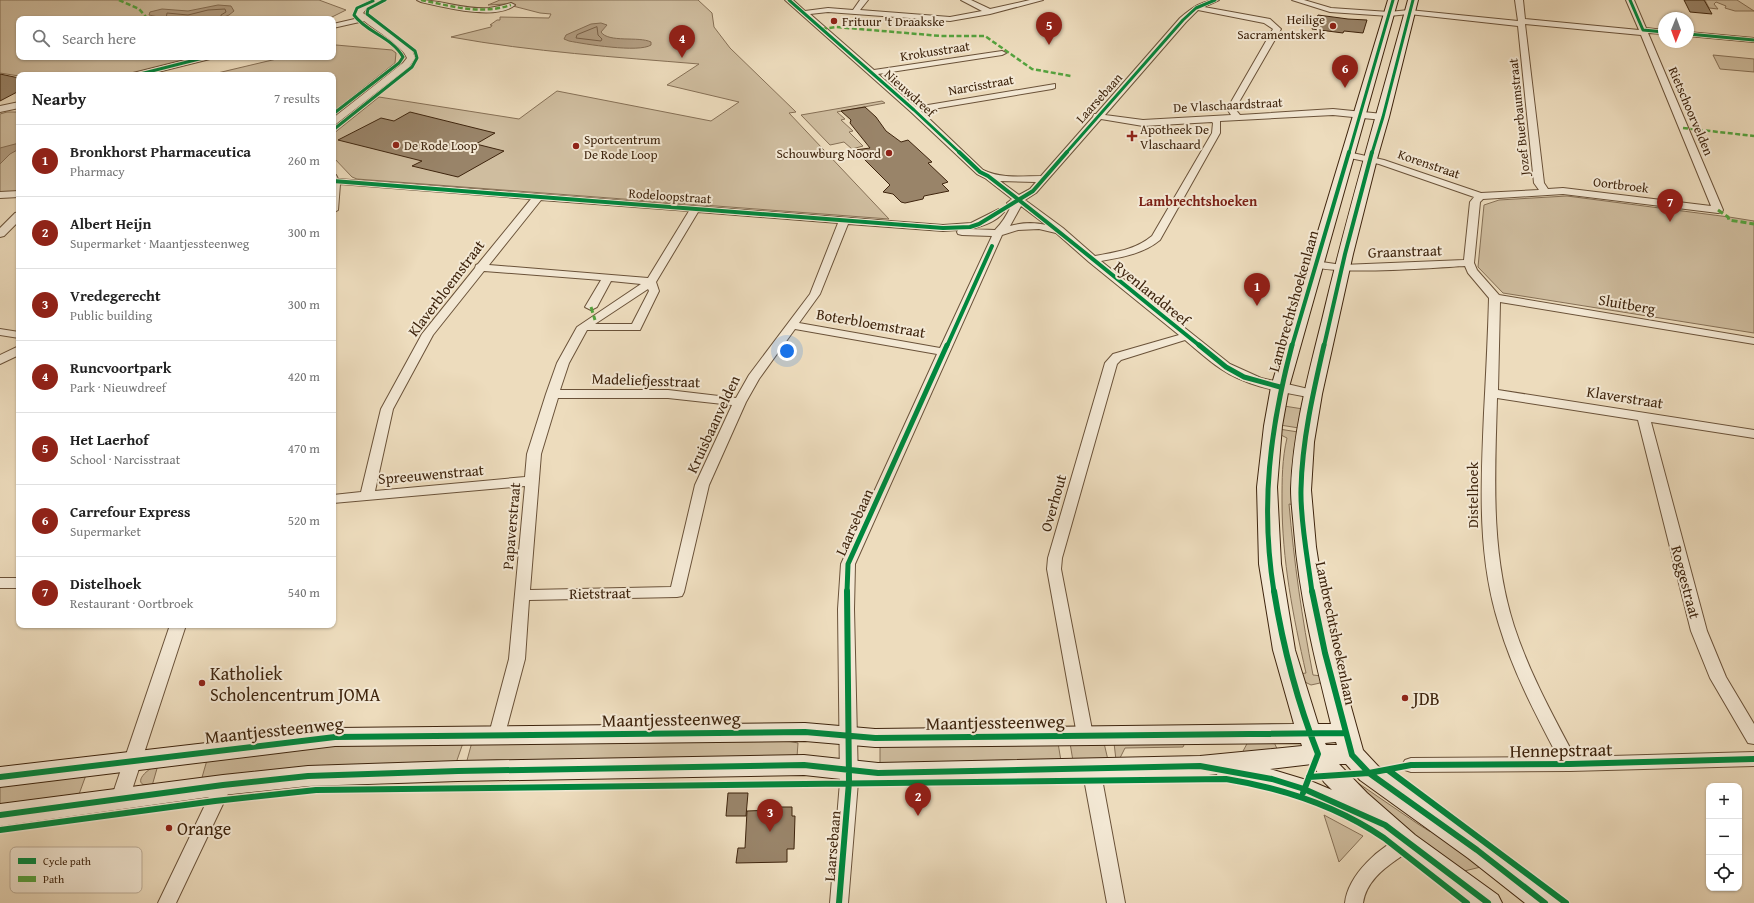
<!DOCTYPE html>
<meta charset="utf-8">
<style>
:root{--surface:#fff;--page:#f2f2f2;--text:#222;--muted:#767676;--line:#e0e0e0;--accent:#8f2418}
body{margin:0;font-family:"Gentium Book Plus",serif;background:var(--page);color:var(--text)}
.controls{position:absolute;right:12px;bottom:12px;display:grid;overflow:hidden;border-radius:8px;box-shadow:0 1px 3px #0004}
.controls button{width:36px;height:36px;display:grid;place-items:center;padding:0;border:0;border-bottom:1px solid var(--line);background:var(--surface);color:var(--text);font:20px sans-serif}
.compass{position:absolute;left:1658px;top:12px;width:36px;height:36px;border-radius:50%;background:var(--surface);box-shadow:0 1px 3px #0004;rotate:181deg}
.you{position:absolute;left:787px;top:351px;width:14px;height:14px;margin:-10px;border:3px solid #fff;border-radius:50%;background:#1a73e8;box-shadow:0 0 0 6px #1a73e833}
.badge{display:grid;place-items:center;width:26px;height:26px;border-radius:50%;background:var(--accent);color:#fff;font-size:13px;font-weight:700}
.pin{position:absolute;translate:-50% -33px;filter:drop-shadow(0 1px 2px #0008)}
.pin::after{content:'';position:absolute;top:21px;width:14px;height:12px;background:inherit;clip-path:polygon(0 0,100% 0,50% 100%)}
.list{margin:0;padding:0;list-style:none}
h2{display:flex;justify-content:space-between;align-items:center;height:52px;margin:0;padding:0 16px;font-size:17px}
h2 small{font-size:13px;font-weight:400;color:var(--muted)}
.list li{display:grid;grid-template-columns:26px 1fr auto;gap:12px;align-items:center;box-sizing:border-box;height:72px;padding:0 16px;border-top:1px solid var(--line)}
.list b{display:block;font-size:15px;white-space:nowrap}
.list p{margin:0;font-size:13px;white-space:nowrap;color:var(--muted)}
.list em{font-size:13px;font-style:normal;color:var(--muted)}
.icon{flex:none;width:22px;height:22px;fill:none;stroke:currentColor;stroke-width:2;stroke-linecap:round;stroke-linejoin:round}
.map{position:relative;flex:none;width:1754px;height:903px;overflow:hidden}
.search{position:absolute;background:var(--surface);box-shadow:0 1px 3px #0004;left:16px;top:16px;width:320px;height:44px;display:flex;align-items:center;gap:10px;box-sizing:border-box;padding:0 14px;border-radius:8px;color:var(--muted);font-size:15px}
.panel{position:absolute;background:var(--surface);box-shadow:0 1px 3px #0004;left:16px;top:72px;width:320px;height:556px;border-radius:8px}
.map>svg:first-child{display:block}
.green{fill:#cfbd9f;stroke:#867056}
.water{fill:#b29d81;stroke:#846d53}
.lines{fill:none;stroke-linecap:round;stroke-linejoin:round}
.shore{stroke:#786047;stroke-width:1}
.building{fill:#998469;stroke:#3e240d}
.street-casing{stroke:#6a5239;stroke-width:2}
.secondary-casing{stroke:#3e240d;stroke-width:2}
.street{fill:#f3e8d4;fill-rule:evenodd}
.secondary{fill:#f3e8d4;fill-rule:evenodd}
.quiet-far1{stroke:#54a33e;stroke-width:2.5;stroke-dasharray:5 2.5;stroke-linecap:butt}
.quiet{stroke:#54a33e;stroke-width:3;stroke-dasharray:6 3;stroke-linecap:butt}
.cycleway-far3-casing{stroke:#f3e8d4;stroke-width:4.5}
.cycleway-far2-casing{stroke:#f3e8d4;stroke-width:6}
.cycleway-far1-casing{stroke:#f3e8d4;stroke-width:8}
.cycleway-casing{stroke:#f3e8d4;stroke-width:9}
.cycleway-far3{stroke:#00873e;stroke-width:3}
.cycleway-far2{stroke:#00873e;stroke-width:4}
.cycleway-far1{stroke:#00873e;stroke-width:5}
.cycleway{stroke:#00873e;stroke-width:6}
.poi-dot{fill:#8f2418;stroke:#f3e8d4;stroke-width:1.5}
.labels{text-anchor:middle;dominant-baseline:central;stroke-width:4;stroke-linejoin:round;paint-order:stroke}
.far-poi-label{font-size:13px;fill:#3e240d;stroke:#f3e8d4;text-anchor:start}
.far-street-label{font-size:13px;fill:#3e240d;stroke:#f3e8d4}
.far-quarter-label{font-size:14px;font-weight:bold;fill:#7a1f14;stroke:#f3e8d4}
.street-label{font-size:15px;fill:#3e240d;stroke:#f3e8d4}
.near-poi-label{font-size:18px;fill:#3e240d;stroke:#f3e8d4;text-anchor:start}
.near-street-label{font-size:18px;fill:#3e240d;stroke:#f3e8d4}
.key{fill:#f3e8d4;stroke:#bdad98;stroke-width:1}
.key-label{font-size:11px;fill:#3e240d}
</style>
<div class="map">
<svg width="1754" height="903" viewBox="0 0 1754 903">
<rect width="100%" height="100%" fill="#eddcbd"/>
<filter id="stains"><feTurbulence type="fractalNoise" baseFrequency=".005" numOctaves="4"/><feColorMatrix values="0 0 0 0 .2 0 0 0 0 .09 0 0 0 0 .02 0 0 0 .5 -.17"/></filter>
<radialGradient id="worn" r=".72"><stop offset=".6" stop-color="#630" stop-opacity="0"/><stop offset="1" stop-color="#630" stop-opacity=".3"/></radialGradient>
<!-- green -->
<path class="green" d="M 0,0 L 319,0 L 346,10 L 328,19 L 19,19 L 19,57 L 200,57 L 127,75 L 19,76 L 0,73 Z
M 500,0 L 698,0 L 712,13 L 714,27 L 730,48 L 796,112 L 789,113 L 889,219 L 357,179 L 352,177 L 333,157 L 333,134 L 379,97 L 519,119 L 557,91 L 711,121 L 739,102 L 667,85 L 699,64 C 616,57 533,52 451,37 L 491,27 L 492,25 L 490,25 L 497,20 L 500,20 L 500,17 L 549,18 L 551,14 L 540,13 L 505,4 L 488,5 Z
M 1705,0 L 1737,0 L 1754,11 L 1735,11 L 1725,8 L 1726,6 L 1716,2 L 1714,4 L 1718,9 L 1709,8 Z
M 336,45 L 392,50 L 396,53 L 395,63 L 333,112 L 333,75 L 209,75 L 285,57 L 333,57 L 333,46 Z
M 1713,55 L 1754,59 L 1754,72 L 1720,69 Z
M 882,101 L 885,103 L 837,112 L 845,119 L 841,120 L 853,131 L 849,132 L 863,146 L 852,149 L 844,142 L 830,145 L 801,115 Z
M 7,112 L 19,112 L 19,191 L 0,193 L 0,114 Z
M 1567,196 L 1729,217 L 1754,221 L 1754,333 L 1503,293 L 1478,267 L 1484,205 L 1499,200 Z
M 1284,406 L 1303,409 L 1299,428 L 1280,425 Z
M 1279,429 L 1298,432 L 1296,505 L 1289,504 C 1294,562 1302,618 1313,675 L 1322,676 L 1320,683 L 1311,685 L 1301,680 L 1298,674 L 1306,673 C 1293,616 1282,560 1282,501 C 1282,480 1282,459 1287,438 L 1279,434 Z
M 772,738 L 798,743 L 797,757 L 466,764 L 472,742 Z
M 1249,740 L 1273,740 L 1279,753 L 1242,753 Z
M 1186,741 L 1183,747 L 1125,748 L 1119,760 L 1116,760 L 1114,743 Z
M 463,743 L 456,763 L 201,781 L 207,760 L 321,745 Z
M 1058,743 L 1061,761 L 880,763 L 880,746 Z
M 1070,743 L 1104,743 L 1108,760 L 1073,761 Z
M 158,765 L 152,786 C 129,786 146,769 158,765 Z
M 86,775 L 78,797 L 0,806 L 0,786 Z
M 1358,783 L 1418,824 L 1429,831 L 1439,834 L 1485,866 L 1460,872 L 1347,784 Z
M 1324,815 L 1363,836 L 1339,862 Z"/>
<!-- water -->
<path class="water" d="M 218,5 L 231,6 L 234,11 L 229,15 L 219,19 L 167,19 L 149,15 L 150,12 L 162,9 L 188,11 Z
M 601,23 L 607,25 L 601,32 C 608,43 639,36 651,42 L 651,45 C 639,53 584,44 569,41 L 564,39 L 566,35 L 591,24 Z
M 19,143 L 19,149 L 10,154 L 0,164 L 0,148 Z"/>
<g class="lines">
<!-- shore -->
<path class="shore" d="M 166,19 L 167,13 L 188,15 L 208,10 L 225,9 L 226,12 L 221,15 L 221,19
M 597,27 L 598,35 L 602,39 L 601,41 L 576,38 L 577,35 Z"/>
</g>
<!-- building -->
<path class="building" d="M 1684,0 L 1704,0 L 1712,14 L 1690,12 Z
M 1318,15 L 1348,19 L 1367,20 L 1363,33 L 1344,31 L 1343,33 L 1312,29 Z
M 0,74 L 19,78 L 19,91 L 0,101 Z
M 865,107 L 876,117 L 886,131 L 901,142 L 908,140 L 932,162 L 928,163 L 948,182 L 942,184 L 949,191 L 924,196 L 923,199 L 905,203 L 901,202 L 893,194 L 883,192 L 890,185 L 855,150 L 870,148 L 850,123 L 851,120 L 841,111 Z
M 410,112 L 495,133 L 476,144 L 504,151 L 458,177 L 412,166 L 422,161 L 338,140 L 381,118 L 394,121 Z
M 728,793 L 748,793 L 746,816 L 726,816 Z
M 774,807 L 792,807 L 792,816 L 795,816 L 794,849 L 787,849 L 787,862 L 736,863 L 738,848 L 745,848 L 747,811 L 773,810 Z"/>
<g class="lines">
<defs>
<path id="street" d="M 373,0 L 384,0 L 367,8 L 363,13 L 412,50 L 415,58 L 409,67 L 336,124 L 333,125 L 333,118 L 403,63 L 407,58 C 403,46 375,30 364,21 L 333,28 L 333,24 L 359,18 L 355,14 C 359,6 365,3 373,0 Z
M 417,0 C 442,0 465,10 489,8 C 497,7 504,5 511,3 L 515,5 C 496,21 443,7 421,2 Z
M 785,0 L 793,0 L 805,11 L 828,8 L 853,10 L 860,0 L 868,0 L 860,10 L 950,17 L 982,11 L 961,0 L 971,0 L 990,9 L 1030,0 L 1043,0 L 990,14 L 950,21 L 828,12 L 810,14 L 874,70 L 1002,51 L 1006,53 L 1002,55 L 878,74 L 916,107 L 1055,84 L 1055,88 L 1052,89 L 921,111 L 983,170 C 1001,179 1022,176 1041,176 L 1093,117 L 1094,114 L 1096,114 L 1180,18 C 1192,8 1202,0 1219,0 L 1204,7 L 1270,19 L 1281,29 L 1235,109 L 1240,115 L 1333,109 L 1383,114 L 1387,117 L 1383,120 L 1333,115 L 1220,121 L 1220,133 L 1160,240 C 1143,254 1122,257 1101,261 L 1230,364 L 1261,378 L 1317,391 L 1319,394 L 1317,397 L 1313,398 C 1283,392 1247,387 1221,369 C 1209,361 1197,350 1185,340 L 1121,360 L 1117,364 L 1062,558 L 1061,569 L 1093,735 L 1091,740 L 1085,741 L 1079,740 L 1077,735 L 1047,569 L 1048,558 L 1105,363 L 1113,354 L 1179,335 L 1089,262 L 1056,233 L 1039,229 L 1018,230 L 1002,235 L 855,564 L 854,609 L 858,782 L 848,903 L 830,903 L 840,782 L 838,609 L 841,564 L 937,354 L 795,329 L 759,379 L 746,402 L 709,485 L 684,592 L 682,596 L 677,597 L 529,600 L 525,659 L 505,734 L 503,739 L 497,740 L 491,739 L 489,734 L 509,659 L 525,486 L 333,503 L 333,495 L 361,492 L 381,409 L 422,334 L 475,268 L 476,265 L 478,264 L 531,199 L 340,184 L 338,210 L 333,213 L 333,174 L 336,175 L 338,179 L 943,225 L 971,223 L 999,209 L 1004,212 C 996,222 981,227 969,229 L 995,230 C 1002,223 1007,215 1011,206 L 1007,203 L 1012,199 L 985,178 L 977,174 L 911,112 ZM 1198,10 L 1264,23 L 1273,29 L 1227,109 L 1231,115 L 1143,120 L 1105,115 L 1186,22 ZM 1101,119 L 1143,126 L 1212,122 L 1213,123 L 1212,133 L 1152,236 C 1135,250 1116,252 1095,256 L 1063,228 L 1025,200 L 1036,193 ZM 1000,181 L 1036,182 L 1030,189 L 1019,195 ZM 541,200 L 689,211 L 648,278 L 489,265 ZM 1021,206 L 1046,225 C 1034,222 1021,223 1010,226 ZM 698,212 L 838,223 L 810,294 L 749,375 L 736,398 L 668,390 L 560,390 L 569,363 L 587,330 L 640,330 L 659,291 L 656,282 ZM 848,224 L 943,231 L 958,230 L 957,232 L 958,234 L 962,235 L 992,236 L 940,348 L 799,323 L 820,294 ZM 484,271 L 601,280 L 585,307 L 591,310 L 597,307 L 611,281 L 641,284 L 577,327 L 557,363 L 546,394 L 527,454 L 525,477 L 375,491 L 393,409 L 433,335 ZM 648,289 L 649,291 L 632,324 L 595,324 ZM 558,398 L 668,398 L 732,405 L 695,485 L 671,587 L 530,590 L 541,454 Z
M 1292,0 L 1304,0 L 1331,8 L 1389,12 L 1409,10 L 1518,21 L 1515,0 L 1523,0 L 1525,19 L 1639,30 L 1626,0 L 1634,0 L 1646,28 L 1664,30 L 1664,34 L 1648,33 L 1723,210 L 1722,212 L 1718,213 L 1563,194 L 1483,199 L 1480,202 L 1474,263 L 1477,270 L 1499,295 L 1754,338 L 1754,344 L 1500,302 L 1498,390 L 1754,430 L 1754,438 L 1651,422 L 1707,631 L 1726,677 L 1754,724 L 1754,744 L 1748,743 L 1710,678 L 1691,631 L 1638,420 L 1497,398 C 1495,474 1490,551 1514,626 C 1529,672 1552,714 1575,757 L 1754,752 L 1754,766 L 1570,771 L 1411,772 L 1405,770 L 1402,765 L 1405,760 L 1411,758 L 1558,757 C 1536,715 1513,672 1499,625 C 1477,556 1481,484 1484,413 C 1486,375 1488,337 1489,298 L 1468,273 L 1465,266 C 1443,267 1320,277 1310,264 L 1315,261 L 1342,265 L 1464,260 L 1470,202 L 1474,197 L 1379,164 L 1345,157 L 1343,155 L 1345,153 L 1348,152 L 1384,160 L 1481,193 L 1539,190 L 1534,183 L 1518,26 L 1409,14 L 1389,16 L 1330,12 ZM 1525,24 L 1641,35 L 1711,206 L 1563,188 L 1548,189 L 1544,183 Z
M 1688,32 L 1754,38 L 1754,42 L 1688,36 Z
M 197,57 L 211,57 L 210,59 L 146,75 L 132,75 L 133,73 Z
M 19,102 L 19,108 L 0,112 L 0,106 Z
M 19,191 L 19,197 L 0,198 L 0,192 Z
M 19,212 L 19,221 L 4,236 L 0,237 L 0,228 L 15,213 Z
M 0,329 L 19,332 L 19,338 L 0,335 Z
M 19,346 L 19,355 L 0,364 L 0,355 Z
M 0,578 L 19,578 L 19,588 L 0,588 Z
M 170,625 L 186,625 L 129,799 L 126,804 L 120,806 L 114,804 L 111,799 Z
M 1091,761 L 1097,763 L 1100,768 L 1125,903 L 1107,903 L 1082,768 L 1085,763 Z
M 223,778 L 229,780 L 232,785 L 176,903 L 158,903 L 217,780 Z
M 1406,836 L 1412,838 L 1415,843 C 1412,850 1405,853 1399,858 C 1383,869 1366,882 1363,903 L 1345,903 C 1348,875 1380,845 1406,836 Z"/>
<path id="secondary" d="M 1388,0 L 1398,0 L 1289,387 L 1282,426 L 1277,487 L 1281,564 L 1295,650 L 1318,724 L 1331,724 C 1315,660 1299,596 1294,530 C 1293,516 1291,502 1291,489 C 1293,432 1308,376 1322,320 C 1347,213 1379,107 1408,0 L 1418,0 L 1389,117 L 1377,159 L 1353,254 L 1322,394 L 1314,442 L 1311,490 L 1316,547 L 1324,598 L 1336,653 L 1363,750 L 1378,766 L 1486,842 L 1555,895 L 1559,903 L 1525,903 L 1468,858 L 1360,780 L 1346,764 L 1339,764 L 1367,793 L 1415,835 L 1498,895 L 1502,903 L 1467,903 L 1397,851 L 1373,829 L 1362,826 C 1333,813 1304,798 1273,789 C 1255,784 1236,783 1218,777 L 1217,774 L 1200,776 L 878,783 L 804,775 L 458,781 L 308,786 L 223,795 L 0,826 L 0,804 L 223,775 L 308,766 L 458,761 L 804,755 L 878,763 L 1200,756 L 1302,746 L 1301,743 L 875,747 L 805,741 L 335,746 L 0,787 L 0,767 L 335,728 L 805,723 L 875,729 L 1294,724 L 1273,650 L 1259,564 L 1257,487 L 1264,426 L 1271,387 ZM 1336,742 L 1337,745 L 1326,745 L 1325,743 ZM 1312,764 L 1324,782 L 1332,790 L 1313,782 L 1270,769 Z"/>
</defs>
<!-- street casing -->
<use href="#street" class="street-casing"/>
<!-- secondary casing -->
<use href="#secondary" class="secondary-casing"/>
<!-- street -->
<use href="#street" class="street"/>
<!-- secondary -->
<use href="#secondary" class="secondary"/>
<!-- quiet-far1 -->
<path class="quiet-far1" d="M 119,0 L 139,9 L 148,19
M 421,0 C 451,6 481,15 511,5
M 822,29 L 836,27 L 941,36 L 985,36 L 1032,69 L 1071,76
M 1683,128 L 1754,136"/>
<!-- quiet -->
<path class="quiet" d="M 1718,210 L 1728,217 L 1729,220 L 1754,224
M 591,307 L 595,320"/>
<defs>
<path id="cycleway-far3" d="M 789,0 L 914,110 L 960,153
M 1630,0 L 1643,30 L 1664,32
M 1688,34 L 1754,40
M 136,75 L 207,57
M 333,114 L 399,63 L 403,57 C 392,37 367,33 354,15 L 357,8 L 373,1
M 333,130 L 412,67 L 417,58 L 415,51 L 367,14 L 368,9 L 385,0
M 1066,153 L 1183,20 L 1196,8 L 1215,0
M 1349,153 L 1393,0
M 1372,153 L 1383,117 L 1413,0"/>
<path id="cycleway-far2" d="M 959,152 L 980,172 L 988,176 C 1060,231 1130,290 1200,346
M 333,181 L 943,228 L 970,227 L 979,224 L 1033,191 L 1067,152
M 947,346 L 992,246
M 1292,346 L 1349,152
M 1324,346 L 1345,254 L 1372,152"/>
<path id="cycleway-far1" d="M 1199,345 L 1226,367 L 1244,377 L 1280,387
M 847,592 L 848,564 L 947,345
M 1274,592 C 1260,505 1270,429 1292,345
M 1312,592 C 1308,560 1300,521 1301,489 C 1302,441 1313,393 1324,345"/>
<path id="cycleway" d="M 1274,591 C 1283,647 1297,701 1318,754 L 1303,793
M 1312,591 L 1325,653 L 1352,755 L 1369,773 L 1477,850 L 1545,903
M 1388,770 L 1566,903
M 0,777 L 335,737 L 805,732 L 875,738 L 1345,733
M 1309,777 L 1369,773 L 1411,765 L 1570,764 L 1754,759
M 0,815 L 223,785 L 308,776 L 458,771 L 804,765 L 878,773 L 1200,766 L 1272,779 L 1304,789 L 1385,825 L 1488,903
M 0,830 L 215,801 L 316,790 L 1226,779 C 1282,788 1337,806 1384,838 L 1467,903
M 839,903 L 849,782 L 847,591"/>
</defs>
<!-- cycleway-far3 casing -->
<use href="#cycleway-far3" class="cycleway-far3-casing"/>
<!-- cycleway-far2 casing -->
<use href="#cycleway-far2" class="cycleway-far2-casing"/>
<!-- cycleway-far1 casing -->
<use href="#cycleway-far1" class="cycleway-far1-casing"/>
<!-- cycleway casing -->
<use href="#cycleway" class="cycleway-casing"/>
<!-- cycleway-far3 -->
<use href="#cycleway-far3" class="cycleway-far3"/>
<!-- cycleway-far2 -->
<use href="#cycleway-far2" class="cycleway-far2"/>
<!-- cycleway-far1 -->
<use href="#cycleway-far1" class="cycleway-far1"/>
<!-- cycleway -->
<use href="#cycleway" class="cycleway"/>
</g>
<!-- markers -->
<g class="poi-dot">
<circle cx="834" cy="21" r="4"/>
<circle cx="1333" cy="26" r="4"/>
<path d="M1130 130h4v4h4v4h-4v4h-4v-4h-4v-4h4z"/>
<circle cx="396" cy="145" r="4"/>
<circle cx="576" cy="146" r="4"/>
<circle cx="889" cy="153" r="4"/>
<circle cx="202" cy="683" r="4"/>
<circle cx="1405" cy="698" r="4"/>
<circle cx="169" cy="828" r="4"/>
</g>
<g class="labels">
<!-- far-poi labels -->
<g class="far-poi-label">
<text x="1325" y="19" text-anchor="end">Heilige<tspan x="1325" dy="15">Sacramentskerk</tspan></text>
<text x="842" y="21">Frituur 't Draakske</text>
<text x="1140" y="129">Apotheek De<tspan x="1140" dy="15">Vlaschaard</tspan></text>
<text x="584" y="139">Sportcentrum<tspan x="584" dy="15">De Rode Loop</tspan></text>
<text x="404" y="145">De Rode Loop</text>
<text x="881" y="153" text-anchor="end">Schouwburg Noord</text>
</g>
<!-- far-street labels -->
<g class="far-street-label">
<text transform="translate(935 51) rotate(-9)">Krokusstraat</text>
<text transform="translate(981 85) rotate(-10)">Narcisstraat</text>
<text transform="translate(910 93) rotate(42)">Nieuwdreef</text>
<text transform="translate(1099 98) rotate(-48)">Laarsebaan</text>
<text transform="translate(1228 105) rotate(-3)">De Vlaschaardstraat</text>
<text transform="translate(1691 111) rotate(67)">Rietschoorvelden</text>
<text transform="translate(1519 117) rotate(-96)">Jozef Buerbaumstraat</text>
<text transform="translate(1429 164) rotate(19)">Korenstraat</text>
<text transform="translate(1621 185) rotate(7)">Oortbroek</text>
<text transform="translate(670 196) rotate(4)">Rodeloopstraat</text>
</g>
<!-- far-quarter labels -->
<g class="far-quarter-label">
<text x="1198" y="201">Lambrechtshoeken</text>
</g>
<!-- street labels -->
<g class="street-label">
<text transform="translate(1405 251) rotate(-2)">Graanstraat</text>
<text transform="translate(446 288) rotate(-53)">Klaverbloemstraat</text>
<text transform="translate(1152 293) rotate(39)">Ryenlanddreef</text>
<text transform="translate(1293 301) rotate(-74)">Lambrechtshoekenlaan</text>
<text transform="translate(1627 304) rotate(10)">Sluitberg</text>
<text transform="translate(871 323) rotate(10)">Boterbloemstraat</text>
<text transform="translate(646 380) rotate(2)">Madeliefjesstraat</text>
<text transform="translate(1625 397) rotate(9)">Klaverstraat</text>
<text transform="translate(713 424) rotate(-65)">Kruisbaanvelden</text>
<text transform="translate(431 474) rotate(-5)">Spreeuwenstraat</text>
<text transform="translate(1472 495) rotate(-90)">Distelhoek</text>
<text transform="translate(1053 503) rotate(-74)">Overhout</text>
<text transform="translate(854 522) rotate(-66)">Laarsebaan</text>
<text transform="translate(511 526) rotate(-85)">Papaverstraat</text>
<text transform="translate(1686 582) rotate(75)">Roggestraat</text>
<text transform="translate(600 593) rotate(-1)">Rietstraat</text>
<text transform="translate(1336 633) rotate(78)">Lambrechtshoekenlaan</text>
<text transform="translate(832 846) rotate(-85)">Laarsebaan</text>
</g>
<!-- near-poi labels -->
<g class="near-poi-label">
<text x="210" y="673">Katholiek<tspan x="210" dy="21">Scholencentrum JOMA</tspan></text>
<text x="1413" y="698">JDB</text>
<text x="177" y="828">Orange</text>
</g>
<!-- near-street labels -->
<g class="near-street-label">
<text transform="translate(671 719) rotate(-1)">Maantjessteenweg</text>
<text transform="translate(995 722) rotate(-1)">Maantjessteenweg</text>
<text transform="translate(274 730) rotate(-6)">Maantjessteenweg</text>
<text transform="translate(1561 750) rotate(-1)">Hennepstraat</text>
</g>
</g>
<!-- legend -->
<rect x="10" y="847" width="132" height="46" rx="6" class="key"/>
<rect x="18" y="858" width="18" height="6" fill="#00873e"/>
<rect x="18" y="876" width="18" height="6" fill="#54a33e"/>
<g class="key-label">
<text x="43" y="865">Cycle path</text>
<text x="43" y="883">Path</text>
</g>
<rect width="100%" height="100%" filter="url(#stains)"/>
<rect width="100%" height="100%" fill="url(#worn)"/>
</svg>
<div class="controls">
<button>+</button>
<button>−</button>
<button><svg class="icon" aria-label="locate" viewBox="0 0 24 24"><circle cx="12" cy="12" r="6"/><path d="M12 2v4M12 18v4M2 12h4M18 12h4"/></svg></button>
</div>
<svg class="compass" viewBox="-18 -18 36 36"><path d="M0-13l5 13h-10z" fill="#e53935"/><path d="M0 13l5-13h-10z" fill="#767676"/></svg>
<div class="you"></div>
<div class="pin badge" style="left:1257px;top:306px">1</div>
<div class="pin badge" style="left:918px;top:816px">2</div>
<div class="pin badge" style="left:770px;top:832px">3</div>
<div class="pin badge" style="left:682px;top:58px">4</div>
<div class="pin badge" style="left:1049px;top:45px">5</div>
<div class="pin badge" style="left:1345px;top:88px">6</div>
<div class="pin badge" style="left:1670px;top:222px">7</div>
<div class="search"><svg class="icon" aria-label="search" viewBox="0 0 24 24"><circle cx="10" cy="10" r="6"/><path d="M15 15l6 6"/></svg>Search here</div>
<section class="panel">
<h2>Nearby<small>7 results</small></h2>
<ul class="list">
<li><span class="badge">1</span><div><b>Bronkhorst Pharmaceutica</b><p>Pharmacy</p></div><em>260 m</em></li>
<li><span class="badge">2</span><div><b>Albert Heijn</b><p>Supermarket · Maantjessteenweg</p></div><em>300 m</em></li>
<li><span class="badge">3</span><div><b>Vredegerecht</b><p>Public building</p></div><em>300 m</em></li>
<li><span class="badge">4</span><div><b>Runcvoortpark</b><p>Park · Nieuwdreef</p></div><em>420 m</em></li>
<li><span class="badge">5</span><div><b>Het Laerhof</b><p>School · Narcisstraat</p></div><em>470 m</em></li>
<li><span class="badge">6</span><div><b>Carrefour Express</b><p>Supermarket</p></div><em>520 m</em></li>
<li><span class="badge">7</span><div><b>Distelhoek</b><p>Restaurant · Oortbroek</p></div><em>540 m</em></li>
</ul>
</section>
</div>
